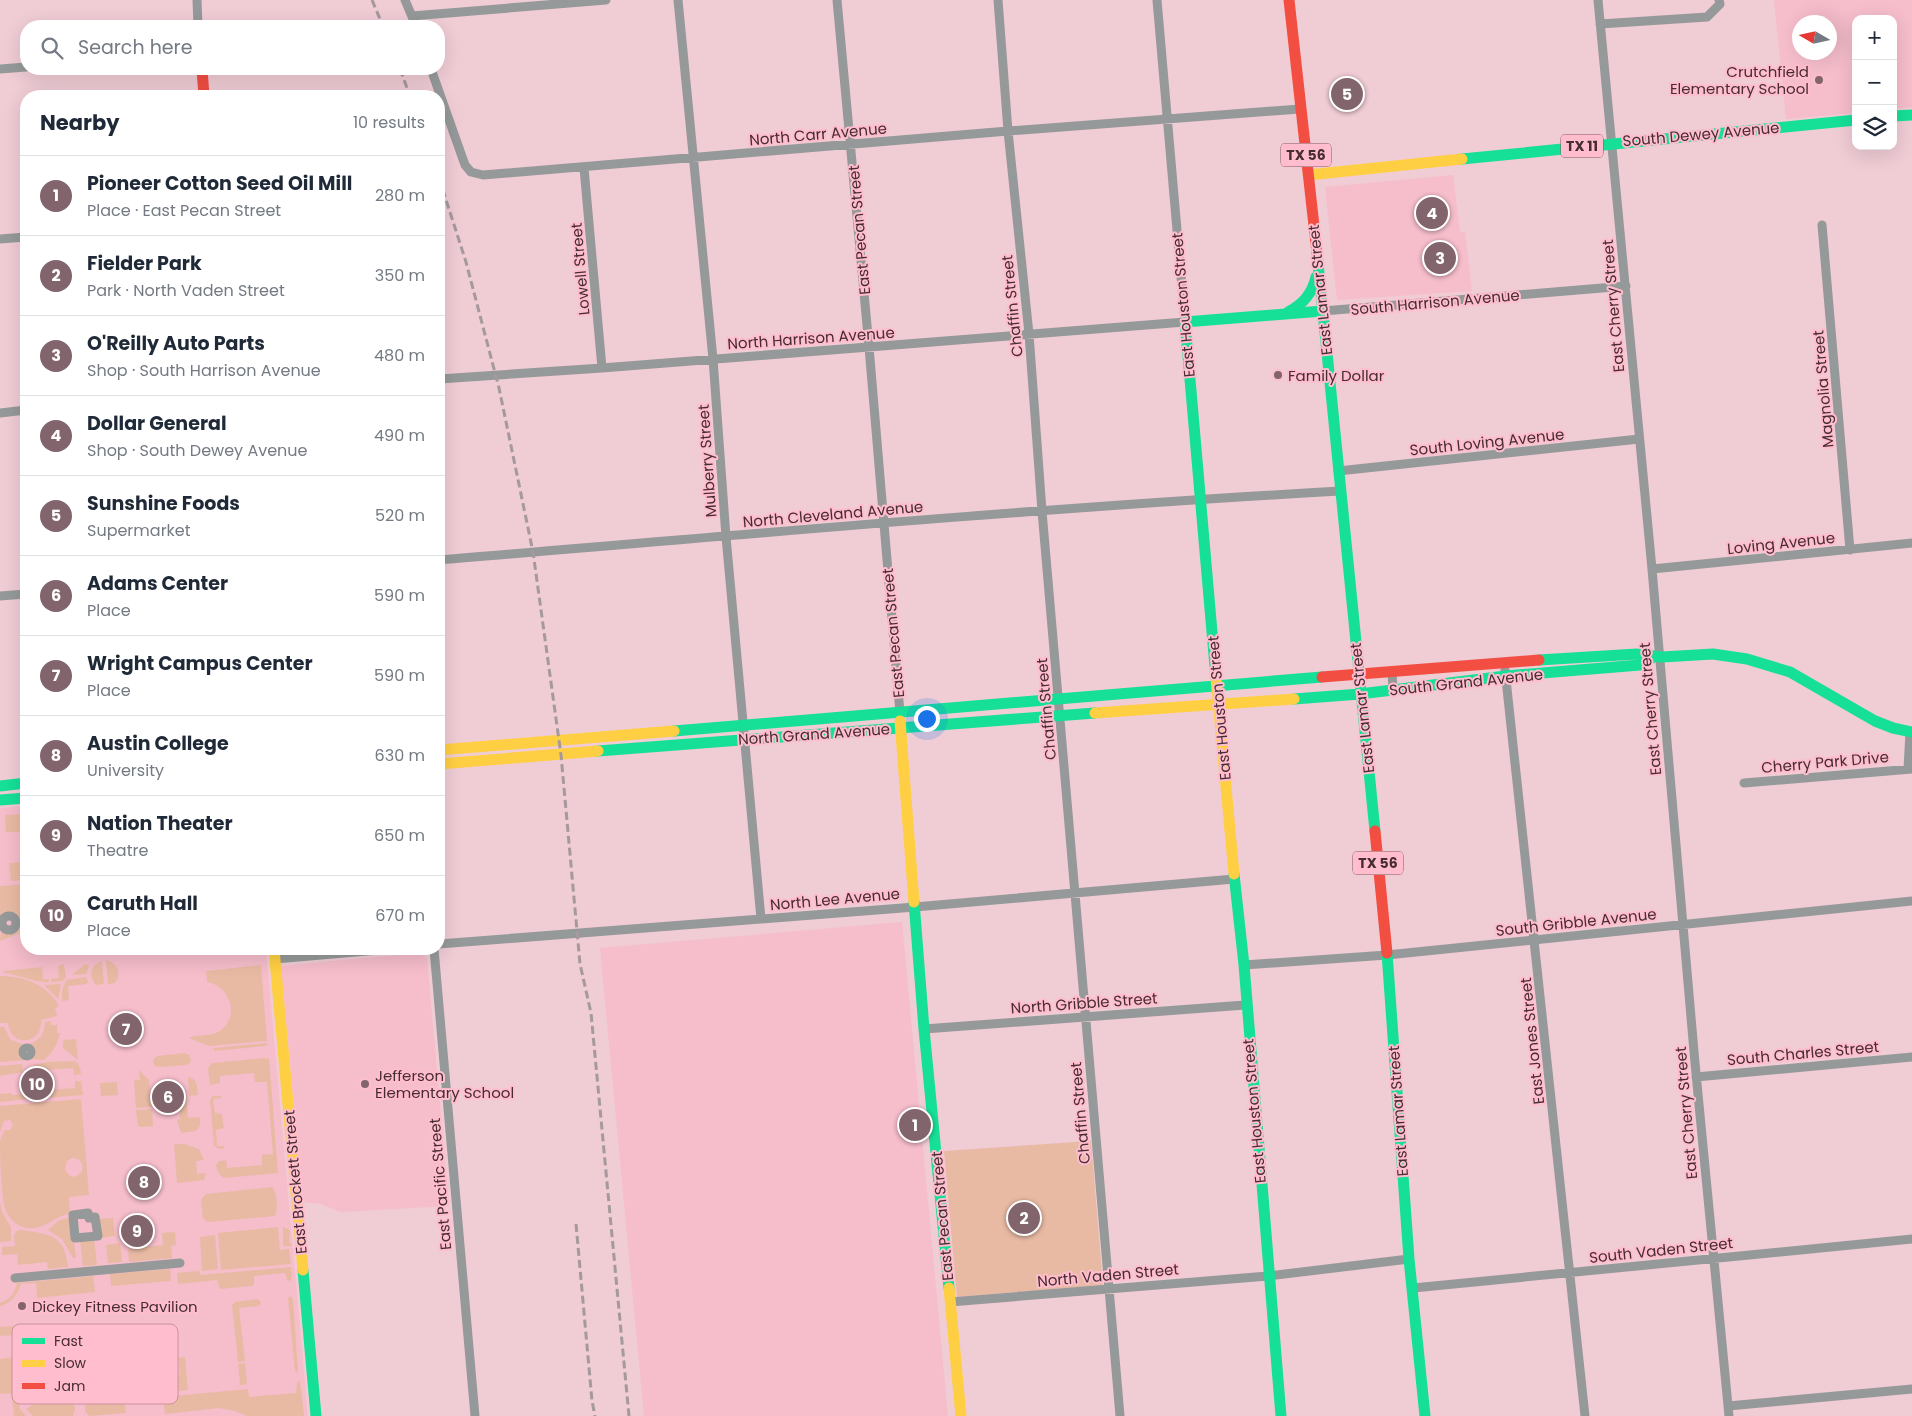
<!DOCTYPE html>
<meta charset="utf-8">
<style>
:root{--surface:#fff;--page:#f2f2f3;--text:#1f2937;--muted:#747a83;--line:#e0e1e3;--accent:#82646c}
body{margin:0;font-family:Poppins,sans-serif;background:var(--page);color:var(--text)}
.controls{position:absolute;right:15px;top:15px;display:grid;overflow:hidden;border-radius:10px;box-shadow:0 5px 20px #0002}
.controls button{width:45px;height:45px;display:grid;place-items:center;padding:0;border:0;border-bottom:1px solid var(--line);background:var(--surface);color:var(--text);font:25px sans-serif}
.compass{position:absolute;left:1792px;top:15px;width:45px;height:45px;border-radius:50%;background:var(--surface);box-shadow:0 5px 20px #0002;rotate:279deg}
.you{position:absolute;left:926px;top:718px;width:18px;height:18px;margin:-12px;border:4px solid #fff;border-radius:50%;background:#1a73e8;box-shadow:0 0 0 8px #1a73e833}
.badge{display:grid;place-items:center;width:32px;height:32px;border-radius:50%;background:var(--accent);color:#fff;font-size:16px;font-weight:700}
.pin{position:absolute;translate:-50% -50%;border:2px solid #fff;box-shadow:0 1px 5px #0006}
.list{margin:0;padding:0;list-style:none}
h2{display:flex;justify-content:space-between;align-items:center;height:65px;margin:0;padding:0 20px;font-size:21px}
h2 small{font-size:16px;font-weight:400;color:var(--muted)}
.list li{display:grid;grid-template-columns:32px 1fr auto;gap:15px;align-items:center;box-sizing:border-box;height:80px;padding:0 20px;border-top:1px solid var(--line)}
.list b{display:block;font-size:19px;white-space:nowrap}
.list p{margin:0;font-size:16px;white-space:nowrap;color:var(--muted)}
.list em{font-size:16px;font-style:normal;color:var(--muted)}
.icon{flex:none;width:28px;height:28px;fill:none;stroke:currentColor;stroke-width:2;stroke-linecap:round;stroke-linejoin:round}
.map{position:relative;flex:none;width:1912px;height:1416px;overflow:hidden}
.search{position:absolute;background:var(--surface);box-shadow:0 5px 20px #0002;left:20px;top:20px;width:425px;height:55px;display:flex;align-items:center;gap:12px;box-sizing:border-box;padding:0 18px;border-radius:20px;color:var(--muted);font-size:19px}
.panel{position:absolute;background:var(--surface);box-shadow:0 5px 20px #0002;left:20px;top:90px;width:425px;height:865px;border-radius:20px}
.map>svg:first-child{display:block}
.built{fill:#f6bdcb;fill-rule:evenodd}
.green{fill:#e8baa4;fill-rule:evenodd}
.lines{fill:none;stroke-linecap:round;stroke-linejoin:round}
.street{stroke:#969999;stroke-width:9}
.fast{stroke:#16e098;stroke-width:11}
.slow{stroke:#ffcf43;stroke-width:11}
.jam{stroke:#f24e42;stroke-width:11}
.rail{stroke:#a5999e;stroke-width:3;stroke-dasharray:8 4;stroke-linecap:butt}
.poi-dot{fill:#82646c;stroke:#ffbdcd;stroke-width:2}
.labels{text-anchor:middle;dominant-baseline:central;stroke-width:4;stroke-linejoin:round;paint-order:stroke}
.shield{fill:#ffbdcd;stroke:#7e5861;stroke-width:1}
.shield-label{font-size:14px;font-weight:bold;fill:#462c33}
.poi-label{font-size:15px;fill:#462c33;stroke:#ffbdcd;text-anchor:start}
.street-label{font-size:15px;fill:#462c33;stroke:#ffbdcd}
.key{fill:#ffbdcd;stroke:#c8929f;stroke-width:1}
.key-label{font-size:14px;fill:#462c33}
</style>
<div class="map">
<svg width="1912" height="1416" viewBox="0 0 1912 1416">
<rect width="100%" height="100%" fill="#f0ccd5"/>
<!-- built -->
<path class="built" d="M 1774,0 L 1912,0 L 1912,107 L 1893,109 L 1893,19 L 1856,19 L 1856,113 L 1786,119 ZM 1800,22 L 1830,22 L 1830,52 L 1800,52 Z
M 1453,175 L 1460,232 L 1465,232 L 1472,291 L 1337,300 L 1325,187 Z
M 26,806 L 26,949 L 266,949 L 308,1416 L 0,1416 L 0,808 Z
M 902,922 L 948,1416 L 644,1416 L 600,948 Z
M 419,953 L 427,958 L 449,1206 L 340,1212 L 321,1204 L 303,1202 L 281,966 Z"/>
<!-- green -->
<path class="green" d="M 26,814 L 26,832 L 6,832 L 5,815 Z
M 26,862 L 26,880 L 11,881 L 9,863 Z
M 26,884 L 26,931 L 0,941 L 2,923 L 5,929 L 10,930 L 14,927 L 16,922 L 13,917 L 8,916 L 0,921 L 0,886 Z
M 106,960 C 118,963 122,973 115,983 L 108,984 Z
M 102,961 L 104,984 L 96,985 C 88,976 90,965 102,961 Z
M 64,964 L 66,977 L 63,981 L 51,982 L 51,979 L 59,978 L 58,966 Z
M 85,964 L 89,966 L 86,974 L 72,975 Z
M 261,965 L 267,1041 L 209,1046 L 189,1038 C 196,1034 209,1037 218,1032 C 241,1018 231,986 207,982 L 206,971 Z
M 42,967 L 43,979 L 49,979 L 49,982 C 35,983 20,975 5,973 L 3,971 Z
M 0,976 C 23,976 46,984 58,1004 L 58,1007 L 55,1008 L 57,1016 L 41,1020 C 43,1045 10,1048 8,1023 L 0,1023 Z
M 86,977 L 88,981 L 87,984 L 68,986 L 69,1000 L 62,1001 L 62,991 L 66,980 Z
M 61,984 L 58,999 L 44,985 L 45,985 Z
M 51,1021 L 51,1025 L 57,1025 L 57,1033 L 60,1033 C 58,1044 52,1053 44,1060 L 29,1059 L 29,1055 L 26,1056 L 26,1060 L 0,1062 L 0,1027 L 4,1027 L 11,1040 L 25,1045 L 25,1049 L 28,1048 L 28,1044 C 39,1042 45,1033 45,1022 Z
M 76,1039 L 78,1060 L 63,1048 L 63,1040 Z
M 267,1043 L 268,1045 L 265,1046 L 214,1051 L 214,1048 Z
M 185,1053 L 189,1055 L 191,1059 L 190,1063 L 186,1065 L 159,1067 L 155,1066 L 153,1062 L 154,1058 L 158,1056 Z
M 264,1058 L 269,1059 L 278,1173 L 224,1178 C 219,1175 217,1171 216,1165 L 219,1161 L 226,1160 L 227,1168 L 262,1165 L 262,1155 L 273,1154 L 267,1082 L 255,1082 L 254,1073 L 220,1076 L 220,1083 L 210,1085 L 208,1068 L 212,1063 Z
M 74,1061 C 80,1064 80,1068 81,1074 L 74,1075 L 73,1068 L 34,1071 L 33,1065 L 48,1062 Z
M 22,1064 L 23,1072 L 0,1076 L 0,1066 Z
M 139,1070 L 149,1080 L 152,1107 L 136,1108 L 134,1080 L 140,1080 Z
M 188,1077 C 198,1079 197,1087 198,1095 L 189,1096 Z
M 75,1081 L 81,1081 L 83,1095 L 36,1099 L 34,1094 L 50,1092 L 51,1090 L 75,1088 Z
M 117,1082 L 118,1095 L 101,1096 L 100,1083 Z
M 186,1090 L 188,1118 L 200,1117 L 200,1126 L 196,1131 L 181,1133 L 177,1120 L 180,1119 L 178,1091 Z
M 12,1093 L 12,1095 L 26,1094 L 26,1099 L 0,1102 L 0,1094 Z
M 213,1096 L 221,1096 L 221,1098 L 213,1099 L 215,1113 L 222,1114 L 224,1128 L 216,1130 L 217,1146 L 224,1146 L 224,1149 L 217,1148 L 214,1145 L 210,1100 Z
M 81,1099 L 89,1195 L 69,1197 L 70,1213 C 53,1217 42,1233 23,1227 C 16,1225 9,1218 6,1211 C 1,1199 0,1154 0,1141 C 1,1137 3,1134 5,1130 L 10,1130 L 13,1125 L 10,1120 L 4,1121 L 0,1132 L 0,1106 ZM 72,1158 C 80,1158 84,1163 82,1172 L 75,1177 L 70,1176 L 65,1170 L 67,1161 Z
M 152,1109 L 153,1126 L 141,1127 L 138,1126 L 136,1110 Z
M 1091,1141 L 1103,1285 L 957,1297 L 944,1151 Z
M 174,1144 L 184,1144 L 199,1149 L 204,1160 L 196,1161 L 197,1174 L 206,1173 L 204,1180 L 177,1183 Z
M 272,1187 C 278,1194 278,1208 275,1216 L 208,1222 L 203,1218 L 201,1199 L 206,1194 Z
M 0,1202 L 2,1212 L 11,1227 L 11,1241 L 0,1242 Z
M 71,1217 L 76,1258 L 73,1258 L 62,1239 L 48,1230 L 58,1221 Z
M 113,1218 L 115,1236 L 101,1238 L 99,1219 Z
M 278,1227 L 280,1250 L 289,1249 L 291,1264 L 221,1270 L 218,1233 Z
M 283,1227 L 290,1230 L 289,1241 L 292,1246 L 283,1246 Z
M 22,1230 C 50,1234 65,1235 68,1267 L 48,1269 L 47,1262 L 18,1265 L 17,1254 L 2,1255 L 2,1247 L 15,1246 L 14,1236 L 16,1231 Z
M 175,1232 L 176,1245 L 171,1246 L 172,1258 L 129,1262 L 128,1249 L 163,1245 L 162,1233 Z
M 215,1235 L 218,1269 L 202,1271 L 200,1237 Z
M 94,1239 L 97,1265 L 83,1266 L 80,1240 Z
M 120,1243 L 122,1262 L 108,1263 L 106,1245 Z
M 291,1267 L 292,1278 L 290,1281 L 287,1280 L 285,1273 L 254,1276 L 254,1284 L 252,1286 L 220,1289 L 217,1280 L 178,1284 L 177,1273 L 199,1271 L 200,1275 Z
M 170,1269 L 171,1281 L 111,1286 L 110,1274 Z
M 93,1276 L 95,1292 L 37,1298 L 36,1283 L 21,1284 C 17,1296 11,1303 0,1306 L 0,1303 C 10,1300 15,1293 17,1283 Z
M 291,1296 L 293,1300 L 298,1373 L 295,1371 L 288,1298 Z
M 258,1299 L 261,1302 L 259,1306 L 239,1308 L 245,1361 L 238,1362 L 232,1305 L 235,1302 Z
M 29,1325 L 30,1334 L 0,1336 L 0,1327 Z
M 14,1357 L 17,1393 L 0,1394 L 0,1359 Z
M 185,1357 L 188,1390 L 159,1393 L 157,1377 L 180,1375 L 178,1358 Z
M 245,1363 L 247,1382 L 245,1385 L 240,1385 L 238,1364 Z
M 300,1381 L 304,1416 L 247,1416 L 235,1411 L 219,1408 L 165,1414 L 163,1397 L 248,1389 L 249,1397 L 296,1393 L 297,1383 Z
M 73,1397 L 75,1410 L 73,1416 L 33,1416 L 26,1409 L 41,1400 Z
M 19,1398 L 20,1409 L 26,1416 L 14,1416 L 12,1399 Z
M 124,1400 L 126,1413 L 89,1416 L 85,1411 L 85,1404 Z"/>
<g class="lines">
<!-- street -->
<path class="street" d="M 197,0 L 198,26
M 405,0 L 416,26
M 678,0 L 713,359 L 726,537 L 761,919
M 837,0 L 869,347 L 900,713
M 998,0 L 1008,131 L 1029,334 L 1042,511 L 1120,1416
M 1598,0 L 1652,569 L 1695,1063 L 1729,1416
M 412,16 L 606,0
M 1600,24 L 1707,17 L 1720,4 L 1719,0
M 0,69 L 26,67
M 431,69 L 465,165 L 471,172 L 483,175 L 1008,131 L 1300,109
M 584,168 L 602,368
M 1822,225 L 1850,550
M 0,239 L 26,237
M 1323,311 L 1626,286
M 439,379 L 602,368 L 1185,322 L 1157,0
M 0,413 L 26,410
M 1338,471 L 1639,439
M 439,560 C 739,535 1039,508 1340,491
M 1652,569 L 1912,543
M 0,596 L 26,594
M 1505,670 L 1585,1416
M 1392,672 L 1393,690
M 1908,769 L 1910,732
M 1744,783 L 1912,769
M2 923a7 7 0 1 1 14 0a7 7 0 1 1-14 0Z
M 439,944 L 915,907 L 1234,879
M 434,949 L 475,1416
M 275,959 L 390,949
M 1244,965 L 1387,955 L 1912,901
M 924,1029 L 1245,1005
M23 1052a4 4 0 1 1 8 0a4 4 0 1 1-8 0Z
M 1696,1077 L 1912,1057
M 88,1213 L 89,1218 L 95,1217 L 98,1236 L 75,1238 L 73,1215 Z
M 15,1278 L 180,1263
M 1413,1288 L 1912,1239
M 950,1302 L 1268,1276 L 1409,1259
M 1728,1406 L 1912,1389"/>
<!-- fast -->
<path class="fast" d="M 1893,116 L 1912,115
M 1462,159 L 1856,120
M 1317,253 L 1375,831
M 1288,312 C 1303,304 1312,294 1316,277
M 1539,660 L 1637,654 L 1662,657 L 1713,654 L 1747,659 L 1790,672 L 1875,721 L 1893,728 L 1912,732
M 1216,678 L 1185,322 L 1323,311
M 1294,699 L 1360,694 L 1506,676 L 1640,665 L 1652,658
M 674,731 L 1322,677
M 598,751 L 1095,713
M 0,786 L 26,783
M 0,800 L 26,798
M 1234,874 L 1244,965 L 1281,1416
M 914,902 L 924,1029 L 949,1288
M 1387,953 L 1409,1259 L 1425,1416
M 303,1270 L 316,1416"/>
<!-- slow -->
<path class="slow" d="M 1308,175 L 1462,159
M 1216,678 L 1234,874
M 1095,713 L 1294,699
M 900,721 L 914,902
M 439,750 L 674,731
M 439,764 L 598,751
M 274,949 L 303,1270
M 949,1288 L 961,1416"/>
<!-- jam -->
<path class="jam" d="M 1289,0 L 1317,253
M 202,69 L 204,96
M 1322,677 L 1539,660
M 1375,831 L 1387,953"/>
<!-- rail -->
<path class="rail" d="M 372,0 L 383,26
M 400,69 L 410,96
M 439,178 L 466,262 L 499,388 L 533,552 L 561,755 L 580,964 L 591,1013 L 629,1416
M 576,1224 L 592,1401 L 595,1416"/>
</g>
<!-- markers -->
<g class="poi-dot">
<circle cx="1819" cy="80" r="5"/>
<circle cx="1278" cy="375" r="5"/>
<circle cx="365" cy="1084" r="5"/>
<circle cx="22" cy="1306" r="5"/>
</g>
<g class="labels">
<!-- shield labels -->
<g class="shield">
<rect x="1561" y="134.5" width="42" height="23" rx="4"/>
<rect x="1281" y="143.5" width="50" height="23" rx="4"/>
<rect x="1353" y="851.5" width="50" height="23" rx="4"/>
</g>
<g class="shield-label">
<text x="1582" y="146">TX 11</text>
<text x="1306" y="155">TX 56</text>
<text x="1378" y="863">TX 56</text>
</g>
<!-- poi labels -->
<g class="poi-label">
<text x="1809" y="71" text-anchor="end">Crutchfield<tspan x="1809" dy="17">Elementary School</tspan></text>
<text x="1288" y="375">Family Dollar</text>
<text x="375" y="1075">Jefferson<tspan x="375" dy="17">Elementary School</tspan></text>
<text x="32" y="1306">Dickey Fitness Pavilion</text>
</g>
<!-- street labels -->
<g class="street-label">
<text transform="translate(818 134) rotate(-5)">North Carr Avenue</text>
<text transform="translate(1701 134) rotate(-5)">South Dewey Avenue</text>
<text transform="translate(859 230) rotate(-95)">East Pecan Street</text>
<text transform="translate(580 269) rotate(-95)">Lowell Street</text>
<text transform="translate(1320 290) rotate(-96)">East Lamar Street</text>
<text transform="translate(1435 302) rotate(-5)">South Harrison Avenue</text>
<text transform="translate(1183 305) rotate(-95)">East Houston Street</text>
<text transform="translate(1012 306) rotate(-96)">Chaffin Street</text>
<text transform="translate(1613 306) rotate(-95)">East Cherry Street</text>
<text transform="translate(811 338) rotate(-4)">North Harrison Avenue</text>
<text transform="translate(1823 389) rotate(-95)">Magnolia Street</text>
<text transform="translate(1487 442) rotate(-6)">South Loving Avenue</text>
<text transform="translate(707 461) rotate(-94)">Mulberry Street</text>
<text transform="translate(833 514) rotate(-5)">North Cleveland Avenue</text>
<text transform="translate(1781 543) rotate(-6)">Loving Avenue</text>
<text transform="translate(893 633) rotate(-95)">East Pecan Street</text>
<text transform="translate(1466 682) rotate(-6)">South Grand Avenue</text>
<text transform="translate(1219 708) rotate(-95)">East Houston Street</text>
<text transform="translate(1362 708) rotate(-96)">East Lamar Street</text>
<text transform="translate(1046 709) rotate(-95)">Chaffin Street</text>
<text transform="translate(1650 709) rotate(-95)">East Cherry Street</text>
<text transform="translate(814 734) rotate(-4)">North Grand Avenue</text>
<text transform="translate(1825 762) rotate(-5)">Cherry Park Drive</text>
<text transform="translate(835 899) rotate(-5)">North Lee Avenue</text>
<text transform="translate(1576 922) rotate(-6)">South Gribble Avenue</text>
<text transform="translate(1084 1003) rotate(-4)">North Gribble Street</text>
<text transform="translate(1532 1041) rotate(-96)">East Jones Street</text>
<text transform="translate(1803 1053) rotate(-5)">South Charles Street</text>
<text transform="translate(1254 1111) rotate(-95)">East Houston Street</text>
<text transform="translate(1398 1111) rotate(-94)">East Lamar Street</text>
<text transform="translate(1080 1113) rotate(-95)">Chaffin Street</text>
<text transform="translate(1686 1113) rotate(-95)">East Cherry Street</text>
<text transform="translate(295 1182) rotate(-95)">East Brockett Street</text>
<text transform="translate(440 1184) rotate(-95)">East Pacific Street</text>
<text transform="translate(942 1216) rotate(-95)">East Pecan Street</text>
<text transform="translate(1661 1250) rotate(-6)">South Vaden Street</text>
<text transform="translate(1108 1275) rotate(-5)">North Vaden Street</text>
</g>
</g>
<!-- legend -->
<rect x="12" y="1324" width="166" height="80" rx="8" class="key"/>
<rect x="22" y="1338" width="23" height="6" fill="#16e098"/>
<rect x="22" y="1360" width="23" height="7" fill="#ffcf43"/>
<rect x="22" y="1383" width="23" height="6" fill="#f24e42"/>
<g class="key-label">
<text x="54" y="1346">Fast</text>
<text x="54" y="1368">Slow</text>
<text x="54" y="1391">Jam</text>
</g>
</svg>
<div class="controls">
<button>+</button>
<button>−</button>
<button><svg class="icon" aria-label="layers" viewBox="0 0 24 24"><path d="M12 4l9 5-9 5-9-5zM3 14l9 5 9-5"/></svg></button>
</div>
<svg class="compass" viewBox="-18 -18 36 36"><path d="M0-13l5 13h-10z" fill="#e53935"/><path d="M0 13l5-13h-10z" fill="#747a83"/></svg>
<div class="you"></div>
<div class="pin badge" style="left:915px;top:1125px">1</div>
<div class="pin badge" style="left:1024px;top:1218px">2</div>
<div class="pin badge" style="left:1440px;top:258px">3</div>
<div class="pin badge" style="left:1432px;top:213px">4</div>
<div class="pin badge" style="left:1347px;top:94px">5</div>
<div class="pin badge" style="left:168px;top:1097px">6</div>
<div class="pin badge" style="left:126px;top:1029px">7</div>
<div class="pin badge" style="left:144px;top:1182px">8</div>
<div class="pin badge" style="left:137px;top:1231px">9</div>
<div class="pin badge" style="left:37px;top:1084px">10</div>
<div class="search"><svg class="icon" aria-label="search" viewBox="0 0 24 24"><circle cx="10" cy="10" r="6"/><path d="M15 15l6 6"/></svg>Search here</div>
<section class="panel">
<h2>Nearby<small>10 results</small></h2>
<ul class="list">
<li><span class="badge">1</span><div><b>Pioneer Cotton Seed Oil Mill</b><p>Place · East Pecan Street</p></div><em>280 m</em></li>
<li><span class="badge">2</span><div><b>Fielder Park</b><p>Park · North Vaden Street</p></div><em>350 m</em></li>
<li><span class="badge">3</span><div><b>O'Reilly Auto Parts</b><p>Shop · South Harrison Avenue</p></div><em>480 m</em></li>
<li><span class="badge">4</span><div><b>Dollar General</b><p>Shop · South Dewey Avenue</p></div><em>490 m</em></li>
<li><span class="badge">5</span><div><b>Sunshine Foods</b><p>Supermarket</p></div><em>520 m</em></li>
<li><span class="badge">6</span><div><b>Adams Center</b><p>Place</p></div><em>590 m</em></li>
<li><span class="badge">7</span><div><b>Wright Campus Center</b><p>Place</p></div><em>590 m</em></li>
<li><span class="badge">8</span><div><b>Austin College</b><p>University</p></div><em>630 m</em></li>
<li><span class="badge">9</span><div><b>Nation Theater</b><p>Theatre</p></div><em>650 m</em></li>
<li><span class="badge">10</span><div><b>Caruth Hall</b><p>Place</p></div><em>670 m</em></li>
</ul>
</section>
</div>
